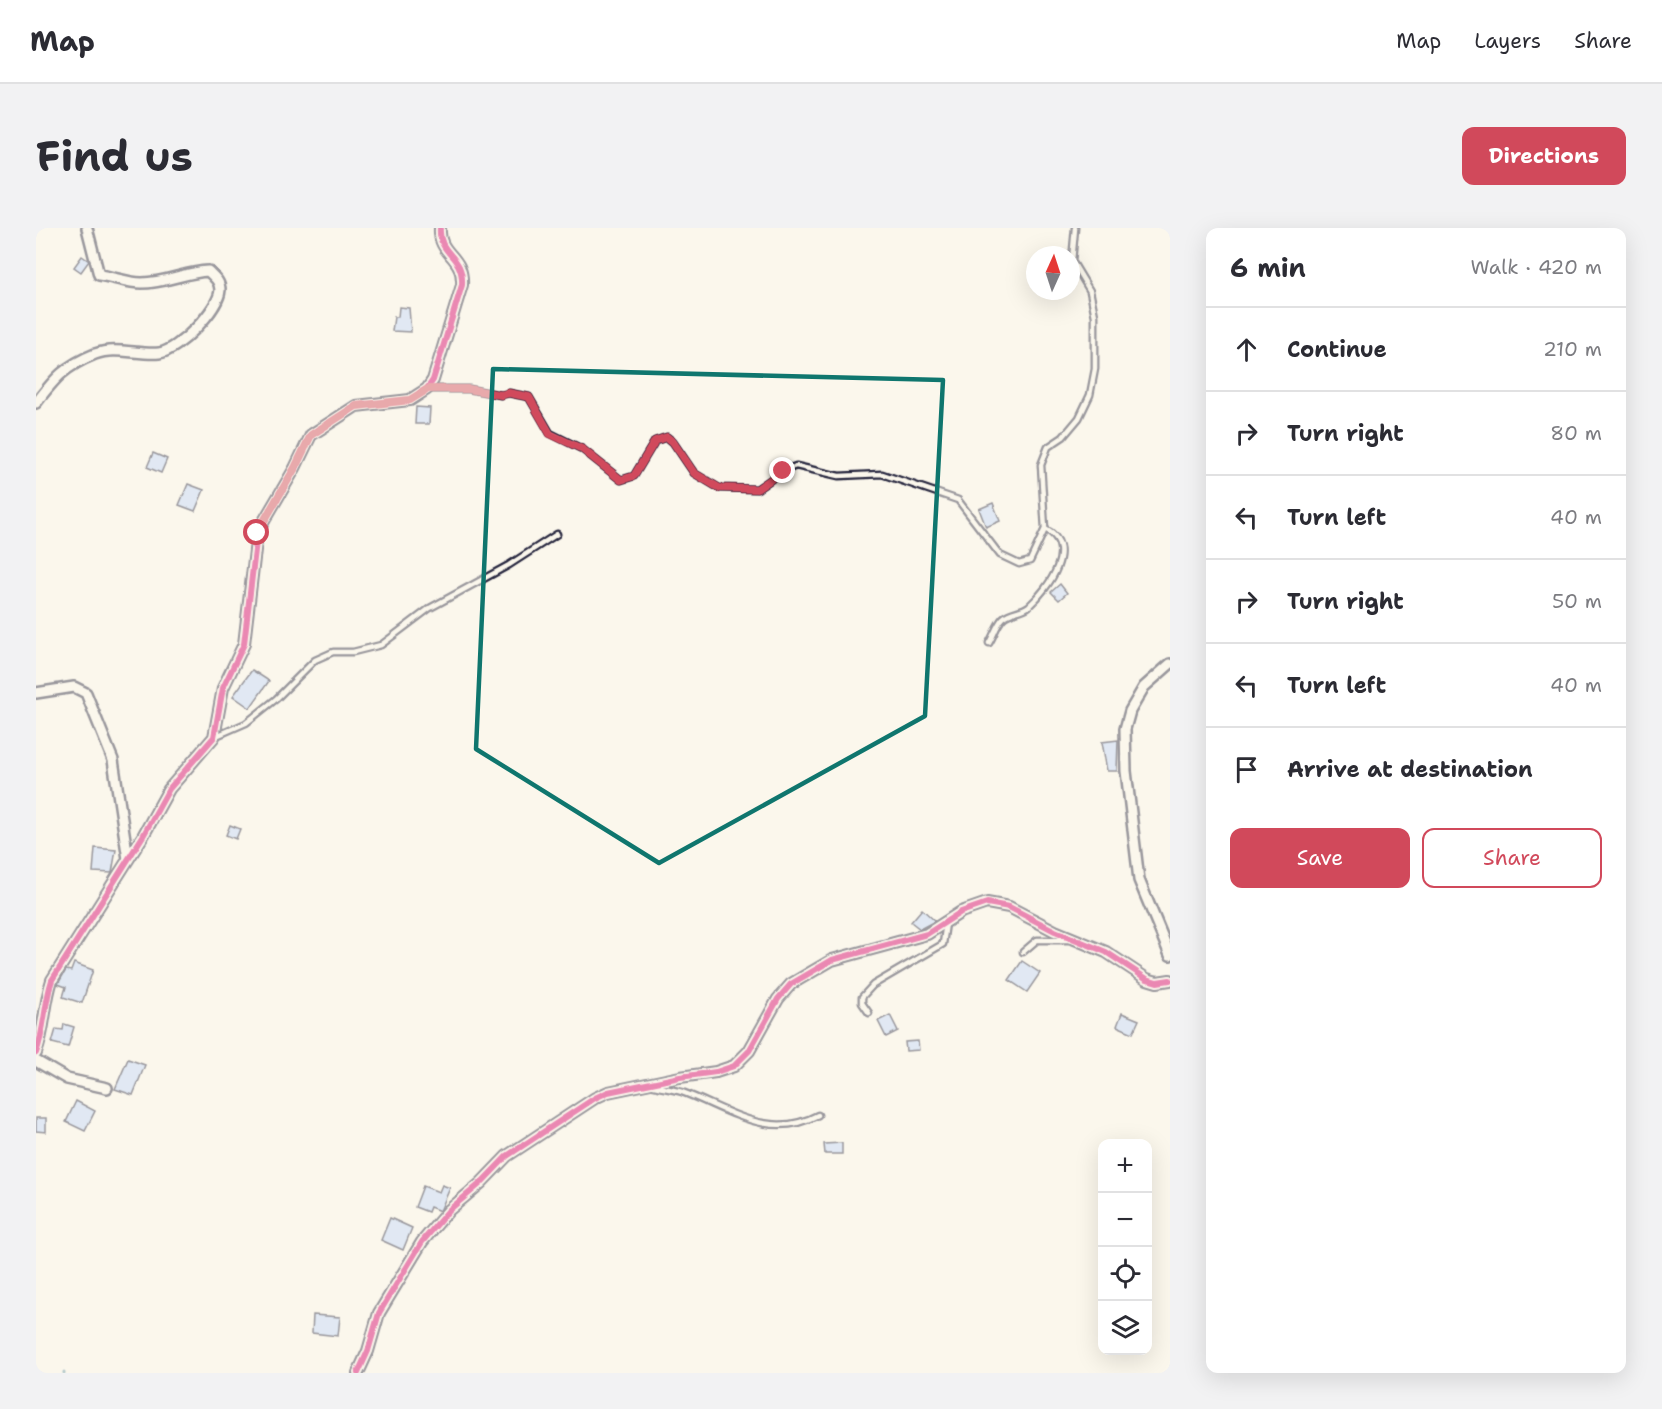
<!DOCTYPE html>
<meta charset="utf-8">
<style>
:root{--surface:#fff;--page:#f2f2f3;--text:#2b2b33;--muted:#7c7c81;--line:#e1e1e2;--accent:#d1495b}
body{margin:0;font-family:"Shantell Sans",sans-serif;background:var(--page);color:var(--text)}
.controls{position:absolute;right:18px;bottom:18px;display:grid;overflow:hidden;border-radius:12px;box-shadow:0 6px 24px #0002}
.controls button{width:54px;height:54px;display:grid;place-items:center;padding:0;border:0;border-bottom:2px solid var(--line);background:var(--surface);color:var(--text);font:30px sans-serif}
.compass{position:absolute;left:990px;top:18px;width:54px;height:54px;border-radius:50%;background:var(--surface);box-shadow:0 6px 24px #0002;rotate:3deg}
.stop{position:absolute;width:18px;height:18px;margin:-14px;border:4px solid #d1495b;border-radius:50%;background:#fff}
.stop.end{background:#d1495b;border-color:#fff;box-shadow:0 2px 6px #0008}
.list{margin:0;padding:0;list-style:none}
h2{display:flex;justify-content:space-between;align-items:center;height:78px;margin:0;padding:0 24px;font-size:26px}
h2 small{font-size:20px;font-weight:400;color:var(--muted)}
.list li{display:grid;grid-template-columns:39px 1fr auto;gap:18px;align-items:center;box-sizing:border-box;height:84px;padding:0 24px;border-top:2px solid var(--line)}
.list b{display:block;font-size:22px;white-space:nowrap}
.list em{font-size:20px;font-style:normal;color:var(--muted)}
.actions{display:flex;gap:12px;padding:18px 24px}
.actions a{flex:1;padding:14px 0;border:2px solid var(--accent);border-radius:12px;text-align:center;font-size:21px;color:var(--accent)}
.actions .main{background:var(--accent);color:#fff}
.icon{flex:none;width:33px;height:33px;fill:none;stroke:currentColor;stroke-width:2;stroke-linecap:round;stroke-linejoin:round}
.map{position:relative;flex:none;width:1134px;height:1145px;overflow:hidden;border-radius:12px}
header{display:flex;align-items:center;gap:36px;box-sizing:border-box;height:84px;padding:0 30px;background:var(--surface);border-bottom:2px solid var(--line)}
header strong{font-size:28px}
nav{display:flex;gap:33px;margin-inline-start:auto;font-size:21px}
.intro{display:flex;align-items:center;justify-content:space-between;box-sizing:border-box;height:144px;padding:0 36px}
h1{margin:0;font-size:42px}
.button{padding:15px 27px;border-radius:12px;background:var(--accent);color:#fff;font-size:21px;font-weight:700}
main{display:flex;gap:36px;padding:0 36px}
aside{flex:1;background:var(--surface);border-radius:12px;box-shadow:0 6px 24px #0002}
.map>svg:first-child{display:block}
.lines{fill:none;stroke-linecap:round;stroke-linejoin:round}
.stream{stroke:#6393a4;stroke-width:3}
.building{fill:#c0d6fa;stroke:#22223b;stroke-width:1.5}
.lane-casing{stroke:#22223b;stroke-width:9}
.street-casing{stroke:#22223b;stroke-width:14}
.lane{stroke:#fbf7ec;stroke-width:4.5}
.street{stroke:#fbf7ec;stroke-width:9}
.cycleway-casing{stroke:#fbf7ec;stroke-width:10}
.cycleway{stroke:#d6006c;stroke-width:6}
.route{stroke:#d1495b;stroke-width:8}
.marked{fill:none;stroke:#0f766e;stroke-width:4.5;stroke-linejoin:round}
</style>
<header>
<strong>Map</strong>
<nav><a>Map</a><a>Layers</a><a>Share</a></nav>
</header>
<div class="intro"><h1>Find us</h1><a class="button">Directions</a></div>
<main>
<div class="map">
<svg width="1134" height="1145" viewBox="0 0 1134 1145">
<rect width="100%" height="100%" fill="#fbf7ec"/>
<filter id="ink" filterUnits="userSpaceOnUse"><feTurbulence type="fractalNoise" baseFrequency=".0167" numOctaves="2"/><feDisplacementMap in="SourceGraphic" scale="12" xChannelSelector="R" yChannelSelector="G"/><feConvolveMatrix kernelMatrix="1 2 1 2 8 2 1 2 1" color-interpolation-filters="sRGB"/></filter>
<g filter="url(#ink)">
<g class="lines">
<!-- stream -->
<path class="stream" d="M 28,1145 L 28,1144"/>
</g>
<!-- building -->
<path class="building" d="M 46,28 L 53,33 L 45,44 L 38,39 Z
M 363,79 L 373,80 L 375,104 L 356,103 L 358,89 L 362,89 Z
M 380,179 L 394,180 L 393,196 L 379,196 Z
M 117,225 L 131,231 L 125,245 L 111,239 Z
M 152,256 L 168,262 L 159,283 L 143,277 Z
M 957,275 L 964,293 L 950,299 L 943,281 Z
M 1024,356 L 1031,365 L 1023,372 L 1015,364 Z
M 216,442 L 233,453 L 214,480 L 197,468 Z
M 1082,512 L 1081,543 L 1071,543 L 1066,514 Z
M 194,597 L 204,601 L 200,611 L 190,607 Z
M 59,620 L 80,622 L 76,645 L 57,644 Z
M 886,681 L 899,693 L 884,701 L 875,694 Z
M 986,733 L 1004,745 L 991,764 L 973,752 Z
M 38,735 L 57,742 L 46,775 L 27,769 L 30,759 L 22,756 L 30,742 L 35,743 Z
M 1086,785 L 1103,792 L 1097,805 L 1081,798 Z
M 854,787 L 862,803 L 850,809 L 842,793 Z
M 28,796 L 38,799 L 32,819 L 16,815 L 20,801 L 27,802 Z
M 882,813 L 883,822 L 870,823 L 869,814 Z
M 92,831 L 109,837 L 97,867 L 79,861 Z
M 40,873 L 59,883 L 49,903 L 30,894 Z
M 0,890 L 10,890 L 10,904 L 0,903 Z
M 806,915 L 806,926 L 789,926 L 788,916 Z
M 406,957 L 414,960 L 404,983 L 394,979 L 392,984 L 379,979 L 387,958 L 403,964 Z
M 354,990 L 376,1000 L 367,1022 L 345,1012 Z
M 277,1087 L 304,1089 L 302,1108 L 276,1105 Z"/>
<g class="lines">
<defs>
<path id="lane" d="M 391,161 L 433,161 L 465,167 L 473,165 L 493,169 L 514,205 L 546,221 L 585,252 L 598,248 L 619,213 L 631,209 L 637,214 L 658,245 L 683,260 L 721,261 L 747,243 L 760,238 L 803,248 L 846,246 L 922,272 L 964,327 L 983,336 L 994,333 L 1009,301 L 1005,237 L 1012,219 L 1027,209 L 1043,190 L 1054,167 L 1059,141 L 1059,88 L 1054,63 L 1036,33 L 1039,0
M 953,415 C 958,407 961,396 967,390 C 974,383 986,384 993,378 C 1013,360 1043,318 1009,301
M 178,509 L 210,495 L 240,471 L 279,432 L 297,424 L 317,424 L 345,417 L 394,380 L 473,337 L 521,306
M 987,724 L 1001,712 L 1035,712
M 833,785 L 826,775 L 826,769 L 837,757 L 907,716 L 910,695
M 614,857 C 625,860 636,861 646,864 C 692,881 733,913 782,887"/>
<path id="street" d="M 0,175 C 19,150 29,138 59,126 C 79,118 102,127 123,125 C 142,123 183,81 184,62 C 184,53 178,49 172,43 C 150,44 129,55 106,55 C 92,55 77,49 63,47 L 51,0
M 1134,436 L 1108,459 L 1094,483 L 1089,501 L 1090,543 L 1103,652 L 1134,727
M 0,465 L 38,459 L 50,465 L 77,532 L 92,631
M 0,825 C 9,801 8,776 16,752 L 107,608 L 133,561 L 178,509 L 187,460 L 208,416 L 221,305 L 259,240 L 275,207 L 320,178 L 374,172 L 391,161 L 397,152 L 426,57 C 428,26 402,28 404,0
M 0,833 L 31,851 L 71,860
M 322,1145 L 332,1123 L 343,1085 L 386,1014 L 413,982 L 445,955 L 471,928 L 559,870 L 572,864 L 644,849 L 680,844 L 698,838 L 713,823 L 742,771 L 755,756 L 796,732 L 891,706 L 925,684 L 951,675 L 973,679 L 1019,703 L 1070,724 L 1111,751 L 1121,754 L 1134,752"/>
</defs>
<!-- lane casing -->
<use href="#lane" class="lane-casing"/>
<!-- street casing -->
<use href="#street" class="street-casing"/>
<!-- lane -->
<use href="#lane" class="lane"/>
<!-- street -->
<use href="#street" class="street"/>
<defs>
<path id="cycleway" d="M 0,825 C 9,801 8,776 16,752 L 107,608 L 133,561 L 178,509 L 187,460 L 208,416 L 221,305 L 259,240 L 275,207 L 320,178 L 374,172 L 391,161 L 397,152 L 426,57 C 428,26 402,28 404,0
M 322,1145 L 332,1123 L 343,1085 L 386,1014 L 413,982 L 445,955 L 471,928 L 559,870 L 572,864 L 644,849 L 680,844 L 698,838 L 713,823 L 742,771 L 755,756 L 796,732 L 891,706 L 925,684 L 951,675 L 973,679 L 1019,703 L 1070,724 L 1111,751 L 1121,754 L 1134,752"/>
</defs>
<!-- cycleway casing -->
<use href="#cycleway" class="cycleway-casing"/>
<!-- cycleway -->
<use href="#cycleway" class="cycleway"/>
</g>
</g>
<g class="lines" filter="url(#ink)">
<!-- route -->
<path class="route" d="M 221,305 L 259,240 L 275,207 L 320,178 L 374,172 L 392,161 L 433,161 L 465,167 L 473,165 L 493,169 L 514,206 L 546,221 L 585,252 L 598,248 L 619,213 L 631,209 L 637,214 L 658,245 L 683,260 L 721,261 L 747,243"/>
</g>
<!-- marked area -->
<path d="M0 0H1134V1145H0ZM 457,141 L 907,152 L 889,488 L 623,635 L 440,521 Z" fill="#fbf7ec" fill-opacity=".55" fill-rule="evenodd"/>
<path class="marked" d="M 457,141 L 907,152 L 889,488 L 623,635 L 440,521 Z"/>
</svg>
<div class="controls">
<button>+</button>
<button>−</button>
<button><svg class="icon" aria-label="locate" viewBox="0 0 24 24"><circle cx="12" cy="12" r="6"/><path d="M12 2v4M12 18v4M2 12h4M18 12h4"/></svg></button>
<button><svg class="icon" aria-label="layers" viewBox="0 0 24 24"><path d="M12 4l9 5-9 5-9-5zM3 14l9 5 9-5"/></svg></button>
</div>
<svg class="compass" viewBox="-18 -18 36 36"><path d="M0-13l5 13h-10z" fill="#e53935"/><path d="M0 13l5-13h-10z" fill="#7c7c81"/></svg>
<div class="stop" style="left:221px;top:305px"></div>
<div class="stop end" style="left:747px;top:243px"></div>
</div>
<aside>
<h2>6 min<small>Walk · 420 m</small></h2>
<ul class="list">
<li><svg class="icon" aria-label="ahead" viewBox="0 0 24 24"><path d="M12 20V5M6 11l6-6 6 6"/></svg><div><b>Continue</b></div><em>210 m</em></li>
<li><svg class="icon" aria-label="right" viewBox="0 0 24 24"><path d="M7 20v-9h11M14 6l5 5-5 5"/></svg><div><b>Turn right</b></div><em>80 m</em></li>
<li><svg class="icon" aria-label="left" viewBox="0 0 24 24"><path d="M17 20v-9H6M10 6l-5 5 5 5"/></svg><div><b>Turn left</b></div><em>40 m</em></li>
<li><svg class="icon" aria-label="right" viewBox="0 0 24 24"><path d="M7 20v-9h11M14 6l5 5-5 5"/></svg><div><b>Turn right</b></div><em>50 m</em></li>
<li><svg class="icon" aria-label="left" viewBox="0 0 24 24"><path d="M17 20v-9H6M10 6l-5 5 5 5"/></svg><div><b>Turn left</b></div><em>40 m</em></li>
<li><svg class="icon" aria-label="arrive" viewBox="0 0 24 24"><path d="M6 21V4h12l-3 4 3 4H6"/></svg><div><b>Arrive at destination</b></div></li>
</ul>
<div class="actions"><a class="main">Save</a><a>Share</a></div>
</aside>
</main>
